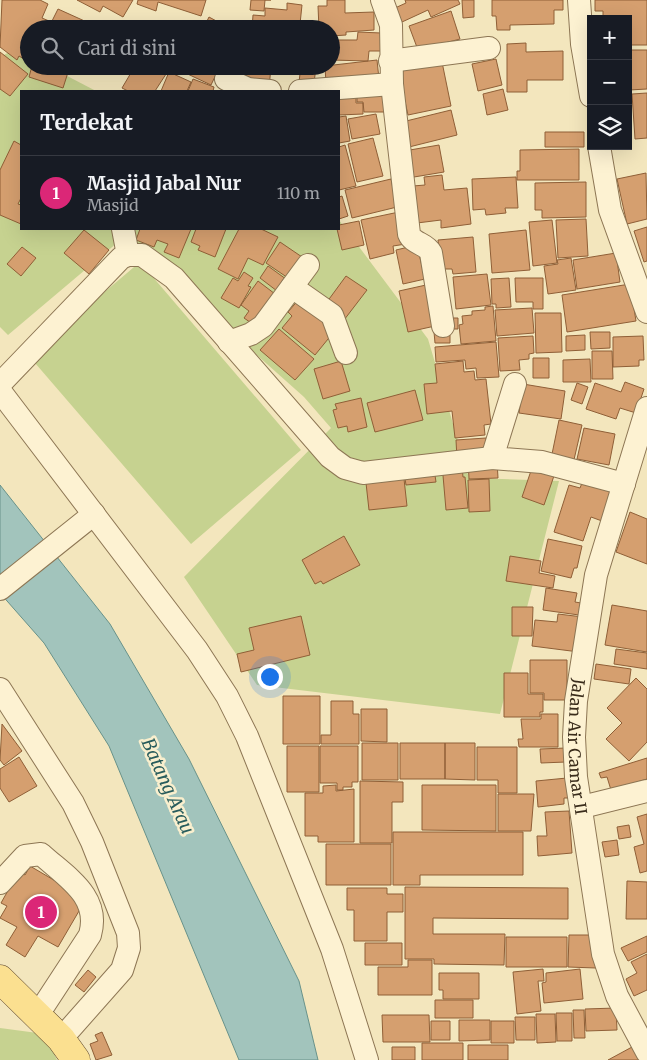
<!DOCTYPE html>
<html lang="id">
<meta charset="utf-8">
<style>
:root{--surface:#171b24;--page:#242831;--text:#f1f3f6;--muted:#9ea1a6;--line:#363941;--accent:#db2777}
body{margin:0;font-family:Merriweather,serif;background:var(--page);color:var(--text)}
.controls{position:absolute;right:15px;top:15px;display:grid;overflow:hidden;border-radius:0px;box-shadow:0 5px 20px #0002}
.controls button{width:45px;height:45px;display:grid;place-items:center;padding:0;border:0;border-bottom:1px solid var(--line);background:var(--surface);color:var(--text);font:25px sans-serif}
.you{position:absolute;left:269px;top:676px;width:18px;height:18px;margin:-12px;border:4px solid #fff;border-radius:50%;background:#1a73e8;box-shadow:0 0 0 8px #1a73e833}
.badge{display:grid;place-items:center;width:32px;height:32px;border-radius:50%;background:var(--accent);color:#fff;font-size:16px;font-weight:700}
.pin{position:absolute;translate:-50% -50%;border:2px solid #fff;box-shadow:0 1px 5px #0006}
.list{margin:0;padding:0;list-style:none}
h2{display:flex;justify-content:space-between;align-items:center;height:65px;margin:0;padding:0 20px;font-size:21px}
h2 small{font-size:16px;font-weight:400;color:var(--muted)}
.list li{display:grid;grid-template-columns:32px 1fr auto;gap:15px;align-items:center;box-sizing:border-box;height:75px;padding:0 20px;border-top:1px solid var(--line)}
.list b{display:block;font-size:19px;white-space:nowrap}
.list p{margin:0;font-size:16px;white-space:nowrap;color:var(--muted)}
.list em{font-size:16px;font-style:normal;color:var(--muted)}
.icon{flex:none;width:28px;height:28px;fill:none;stroke:currentColor;stroke-width:2;stroke-linecap:round;stroke-linejoin:round}
.map{position:relative;flex:none;width:647px;height:1060px;overflow:hidden}
.search{position:absolute;background:var(--surface);box-shadow:0 5px 20px #0002;left:20px;top:20px;width:320px;height:55px;display:flex;align-items:center;gap:12px;box-sizing:border-box;padding:0 18px;border-radius:28px;color:var(--muted);font-size:19px}
.panel{position:absolute;background:var(--surface);box-shadow:0 5px 20px #0002;left:20px;top:90px;width:320px;height:140px;border-radius:0px}
.map>svg:first-child{display:block}
.green{fill:#c6d290}
.water{fill:#a2c4bc;stroke:#68928a}
.building{fill:#d59f6f;stroke:#8f5f37}
.lines{fill:none;stroke-linecap:round;stroke-linejoin:round}
.minor-casing{stroke:#8d7654;stroke-width:24}
.major-casing{stroke:#5a4329;stroke-width:29}
.minor{stroke:#fdf2d2;stroke-width:22}
.major{stroke:#fbe090;stroke-width:28}
.labels{text-anchor:middle;dominant-baseline:central;stroke-width:5;stroke-linejoin:round;paint-order:stroke}
.street-label{font-size:16px;fill:#3a2c1b;stroke:#f9efce}
.water-label{font-size:18px;font-style:italic;fill:#285c5c;stroke:#f9efce}
</style>
<div class="map">
<svg width="647" height="1060" viewBox="0 0 647 1060">
<rect width="100%" height="100%" fill="#f3e6bd"/>
<!-- green -->
<path class="green" d="M 15,49 L 29,56 L 29,66 L 48,66 L 96,91 L 21,91 L 21,229 L 339,229 L 339,220 L 428,339 L 469,478 L 559,481 L 500,714 L 257,685 L 184,577 L 331,428 L 304,397 L 124,237 L 8,335 L 0,327 L 0,57 Z
M 140,262 L 301,450 L 191,544 L 29,356 Z
M 0,1028 L 45,1034 L 57,1060 L 0,1060 Z"/>
<!-- water -->
<path class="water" d="M 0,485 L 110,624 L 189,759 L 299,981 L 318,1060 L 239,1060 L 109,746 L 44,643 L 0,593 Z"/>
<!-- building -->
<path class="building" d="M 2,0 L 40,0 L 48,4 L 42,18 L 49,21 L 46,29 L 29,29 L 29,62 L 19,56 L 17,60 L 0,47 Z
M 77,0 L 133,0 L 123,17 L 103,6 L 100,12 Z
M 138,0 L 206,0 L 201,16 L 158,2 L 156,11 L 137,4 Z
M 251,0 L 271,0 L 265,0 L 264,11 L 250,10 Z
M 327,0 L 345,0 L 345,13 L 374,12 L 374,30 L 346,32 L 346,35 L 331,36 L 331,29 L 319,29 L 318,6 L 327,6 Z
M 405,0 L 458,0 L 460,4 L 431,17 L 428,10 L 402,22 L 395,8 L 406,3 Z
M 462,0 L 474,0 L 474,17 L 463,18 Z
M 492,0 L 563,0 L 563,10 L 554,10 L 554,24 L 510,25 L 510,30 L 497,30 L 496,16 L 492,16 Z
M 595,0 L 647,0 L 647,45 L 628,45 L 628,19 L 603,19 L 603,11 L 595,11 Z
M 287,3 L 302,5 L 300,24 L 292,23 L 291,29 L 252,29 L 253,15 L 265,16 L 265,8 L 287,10 Z
M 58,9 L 89,23 L 87,29 L 48,29 Z
M 451,11 L 460,39 L 418,50 L 409,26 Z
M 209,17 L 231,29 L 203,29 Z
M 358,32 L 381,33 L 381,51 L 369,51 L 368,61 L 331,60 L 331,40 L 357,40 Z
M 526,43 L 526,52 L 563,51 L 563,80 L 527,80 L 527,92 L 507,92 L 507,44 Z
M 628,50 L 647,50 L 647,89 L 629,90 L 628,95 Z
M 0,52 L 28,74 L 10,96 L 0,89 Z
M 496,59 L 502,85 L 478,91 L 472,64 Z
M 377,60 L 379,79 L 326,84 L 325,66 Z
M 442,62 L 451,106 L 408,115 L 398,70 Z
M 32,66 L 70,66 L 63,88 L 29,77 Z
M 135,66 L 160,66 L 168,71 L 155,91 L 128,91 L 122,88 Z
M 178,66 L 220,66 L 211,85 L 177,69 Z
M 246,66 L 271,66 L 269,89 L 244,87 Z
M 301,66 L 316,66 L 314,84 L 299,82 Z
M 169,72 L 191,82 L 187,91 L 161,91 Z
M 193,79 L 214,87 L 213,91 L 188,91 Z
M 503,89 L 508,110 L 487,115 L 483,94 Z
M 383,93 L 384,112 L 364,112 L 363,102 L 357,102 L 357,94 Z
M 647,93 L 647,138 L 635,139 L 632,94 Z
M 339,94 L 356,94 L 356,103 L 363,103 L 363,114 L 339,115 Z
M 451,110 L 457,135 L 405,148 L 398,123 Z
M 376,114 L 380,134 L 352,139 L 348,119 Z
M 346,116 L 350,141 L 339,143 L 339,117 Z
M 545,132 L 584,132 L 584,147 L 545,147 Z
M 373,138 L 383,176 L 357,182 L 348,144 Z
M 14,141 L 21,145 L 21,198 L 18,204 L 21,205 L 21,224 L 0,215 L 0,170 Z
M 345,145 L 356,186 L 339,190 L 339,147 Z
M 439,145 L 444,172 L 408,178 L 404,151 Z
M 579,149 L 579,180 L 517,180 L 517,171 L 520,171 L 520,150 Z
M 646,173 L 647,219 L 627,224 L 617,179 Z
M 442,175 L 444,190 L 467,188 L 471,224 L 441,228 L 441,220 L 417,223 L 413,186 L 425,185 L 424,177 Z
M 516,177 L 518,208 L 505,208 L 506,213 L 486,215 L 485,209 L 473,210 L 472,179 Z
M 391,179 L 397,207 L 352,218 L 345,190 Z
M 586,182 L 586,217 L 542,218 L 542,210 L 535,210 L 535,183 Z
M 342,196 L 348,216 L 339,219 L 339,197 Z
M 399,212 L 406,244 L 393,246 L 394,253 L 370,259 L 361,220 Z
M 586,219 L 588,256 L 558,258 L 556,220 Z
M 552,220 L 557,263 L 533,266 L 529,222 Z
M 359,221 L 364,245 L 342,250 L 337,229 L 339,225 Z
M 647,227 L 647,261 L 644,262 L 634,231 Z
M 140,229 L 191,229 L 179,258 L 164,252 L 168,244 L 157,240 L 154,247 L 136,240 Z
M 196,229 L 226,229 L 215,257 L 198,250 L 200,246 L 191,242 Z
M 239,229 L 261,229 L 278,237 L 263,265 L 248,258 L 238,279 L 218,269 Z
M 84,230 L 109,250 L 89,274 L 64,253 Z
M 526,230 L 530,270 L 492,273 L 489,234 Z
M 473,237 L 476,272 L 453,274 L 452,269 L 444,269 L 441,267 L 438,240 Z
M 280,242 L 305,259 L 291,280 L 266,263 Z
M 417,245 L 425,279 L 403,284 L 396,250 Z
M 22,247 L 36,258 L 21,276 L 7,264 Z
M 616,253 L 620,282 L 577,289 L 573,260 Z
M 571,258 L 576,290 L 548,294 L 544,266 L 558,264 L 557,260 Z
M 268,266 L 290,282 L 281,294 L 260,278 Z
M 244,272 L 253,278 L 248,286 L 251,287 L 239,308 L 221,298 L 233,278 L 238,281 Z
M 487,274 L 491,305 L 456,309 L 453,277 Z
M 346,276 L 367,290 L 344,320 L 324,306 Z
M 509,278 L 511,307 L 496,308 L 496,304 L 492,304 L 491,279 Z
M 515,278 L 543,278 L 543,309 L 533,309 L 533,302 L 516,302 Z
M 258,281 L 279,297 L 257,327 L 244,318 L 249,311 L 241,305 Z
M 630,284 L 636,321 L 567,332 L 562,295 Z
M 426,285 L 435,326 L 408,332 L 399,291 Z
M 300,298 L 337,328 L 315,355 L 282,328 L 292,316 L 288,312 Z
M 493,306 L 496,341 L 461,344 L 459,325 L 463,324 L 462,316 L 472,315 L 472,311 L 485,310 L 485,307 Z
M 532,308 L 534,333 L 497,336 L 495,310 Z
M 535,313 L 561,313 L 562,352 L 536,353 Z
M 450,318 L 458,318 L 458,329 L 450,329 Z
M 279,329 L 314,359 L 295,380 L 260,350 Z
M 450,331 L 450,343 L 435,343 L 434,332 Z
M 590,332 L 610,332 L 610,348 L 591,349 Z
M 585,335 L 585,350 L 566,351 L 566,336 Z
M 533,336 L 534,353 L 529,354 L 529,359 L 519,360 L 520,370 L 500,371 L 498,338 Z
M 643,336 L 644,360 L 639,360 L 639,366 L 613,367 L 613,337 Z
M 496,342 L 499,377 L 477,378 L 476,368 L 466,369 L 465,360 L 436,362 L 435,347 Z
M 592,351 L 612,351 L 613,379 L 592,379 Z
M 533,358 L 549,358 L 549,378 L 533,378 Z
M 590,359 L 591,382 L 563,382 L 563,360 Z
M 341,361 L 350,391 L 323,399 L 314,369 Z
M 463,361 L 464,372 L 474,371 L 475,380 L 486,379 L 491,424 L 484,425 L 485,435 L 455,438 L 452,411 L 427,414 L 424,384 L 437,383 L 435,364 Z
M 625,382 L 644,389 L 636,413 L 620,408 L 616,419 L 586,409 L 595,383 L 621,392 Z
M 577,383 L 588,387 L 582,404 L 571,400 Z
M 523,384 L 565,391 L 561,419 L 519,413 Z
M 415,390 L 423,420 L 375,432 L 367,403 Z
M 361,398 L 367,427 L 348,432 L 347,426 L 338,428 L 333,410 L 337,409 L 335,404 Z
M 559,420 L 582,425 L 573,464 L 551,459 Z
M 584,428 L 615,434 L 609,465 L 577,459 Z
M 486,438 L 487,457 L 457,459 L 456,440 Z
M 468,461 L 497,461 L 498,478 L 469,479 Z
M 534,462 L 556,470 L 544,505 L 522,497 Z
M 442,464 L 462,466 L 463,477 L 465,477 L 468,508 L 446,510 Z
M 434,469 L 436,482 L 406,485 L 404,472 Z
M 584,478 L 613,487 L 602,521 L 591,517 L 583,541 L 554,532 L 569,485 L 580,488 Z
M 404,479 L 407,506 L 369,510 L 366,483 Z
M 489,479 L 490,511 L 469,512 L 468,480 Z
M 630,512 L 647,519 L 647,564 L 616,552 Z
M 344,536 L 360,565 L 323,584 L 321,581 L 315,584 L 302,560 Z
M 548,539 L 582,546 L 577,568 L 574,568 L 571,578 L 541,571 Z
M 510,556 L 541,561 L 539,573 L 555,576 L 553,588 L 506,581 Z
M 546,588 L 577,593 L 575,602 L 581,603 L 579,615 L 543,610 Z
M 612,605 L 647,611 L 647,652 L 605,645 Z
M 512,607 L 533,607 L 532,636 L 512,636 Z
M 558,614 L 583,617 L 579,652 L 532,646 L 535,620 L 557,622 Z
M 301,616 L 310,655 L 241,672 L 237,654 L 254,650 L 249,628 Z
M 616,649 L 647,653 L 647,669 L 614,664 Z
M 530,660 L 567,660 L 567,700 L 544,700 L 544,693 L 530,693 Z
M 596,664 L 631,669 L 629,684 L 594,679 Z
M 504,673 L 528,673 L 528,694 L 543,694 L 543,712 L 540,712 L 540,717 L 504,717 Z
M 636,678 L 647,689 L 647,742 L 629,761 L 606,739 L 622,723 L 607,708 Z
M 283,696 L 320,696 L 320,744 L 283,744 Z
M 331,701 L 353,701 L 353,714 L 359,714 L 359,744 L 321,744 L 321,735 L 331,735 Z
M 361,709 L 387,709 L 387,742 L 361,741 Z
M 541,714 L 558,714 L 558,747 L 519,747 L 518,739 L 523,739 L 521,719 L 541,719 Z
M 2,724 L 22,751 L 4,765 L 0,760 Z
M 362,743 L 398,743 L 398,780 L 362,780 Z
M 400,743 L 445,743 L 445,779 L 400,779 Z
M 445,743 L 475,743 L 475,780 L 445,779 Z
M 287,746 L 319,746 L 319,792 L 287,792 Z
M 320,746 L 358,746 L 358,782 L 352,782 L 352,787 L 343,787 L 343,790 L 337,790 L 337,783 L 320,783 Z
M 477,747 L 517,747 L 517,793 L 498,793 L 498,780 L 477,780 Z
M 566,748 L 566,762 L 541,763 L 540,749 Z
M 19,757 L 37,786 L 9,802 L 0,788 L 0,769 Z
M 647,758 L 647,779 L 611,790 L 607,777 L 601,778 L 599,773 Z
M 567,778 L 569,798 L 564,798 L 564,804 L 538,807 L 536,781 Z
M 360,781 L 403,782 L 403,802 L 392,802 L 392,843 L 360,843 Z
M 336,785 L 336,791 L 354,789 L 354,842 L 318,842 L 318,836 L 305,836 L 305,793 L 323,793 L 323,786 Z
M 422,785 L 496,785 L 496,831 L 422,830 Z
M 498,794 L 534,794 L 531,831 L 498,831 Z
M 569,811 L 572,853 L 538,856 L 537,836 L 547,836 L 545,812 Z
M 647,814 L 647,871 L 640,873 L 634,847 L 644,844 L 637,817 Z
M 629,825 L 631,837 L 619,839 L 617,827 Z
M 393,832 L 523,832 L 523,875 L 420,875 L 420,885 L 393,885 Z
M 617,840 L 619,855 L 605,857 L 602,842 Z
M 326,844 L 391,844 L 391,885 L 326,885 Z
M 30,866 L 86,899 L 58,947 L 38,936 L 25,957 L 6,945 L 17,927 L 0,918 L 7,906 L 1,903 L 19,871 L 25,875 Z
M 627,881 L 647,882 L 647,919 L 626,919 Z
M 405,887 L 568,888 L 568,919 L 433,918 L 433,934 L 505,934 L 504,965 L 434,964 L 434,959 L 405,959 Z
M 347,888 L 387,888 L 387,894 L 403,894 L 403,912 L 387,912 L 387,941 L 354,941 L 354,910 L 347,910 Z
M 569,935 L 597,935 L 596,968 L 568,967 Z
M 647,936 L 647,952 L 628,961 L 621,948 Z
M 506,937 L 567,937 L 567,967 L 506,967 Z
M 365,943 L 402,943 L 402,965 L 365,965 Z
M 647,954 L 647,990 L 634,996 L 626,979 L 637,973 L 631,962 Z
M 408,960 L 432,960 L 432,995 L 378,995 L 378,967 L 408,967 Z
M 543,969 L 544,981 L 538,981 L 541,1011 L 517,1014 L 513,972 Z
M 580,969 L 583,999 L 544,1003 L 542,983 L 546,982 L 546,973 Z
M 88,970 L 96,977 L 84,992 L 75,985 Z
M 439,973 L 479,973 L 479,999 L 443,999 L 443,990 L 439,990 Z
M 435,1000 L 473,1000 L 473,1018 L 435,1018 Z
M 616,1008 L 617,1030 L 586,1031 L 585,1009 Z
M 573,1010 L 584,1010 L 585,1038 L 574,1038 Z
M 556,1013 L 572,1013 L 572,1041 L 557,1041 Z
M 536,1014 L 555,1014 L 556,1042 L 537,1043 Z
M 382,1015 L 429,1015 L 430,1042 L 383,1042 Z
M 515,1017 L 535,1017 L 535,1040 L 516,1040 Z
M 459,1020 L 490,1020 L 490,1040 L 459,1041 Z
M 431,1021 L 450,1021 L 450,1040 L 431,1040 Z
M 491,1021 L 514,1021 L 514,1043 L 491,1043 Z
M 102,1032 L 112,1055 L 96,1060 L 90,1044 L 98,1041 L 95,1035 Z
M 422,1043 L 463,1043 L 463,1060 L 422,1060 Z
M 468,1045 L 508,1045 L 508,1060 L 468,1060 Z
M 392,1047 L 415,1047 L 415,1060 L 392,1060 Z
M 632,1047 L 639,1060 L 608,1060 Z"/>
<g class="lines">
<defs>
<g id="minor">
<path d="M 382,0 L 391,25 L 392,84 L 409,234 C 413,244 426,243 431,253 L 443,326"/>
<path d="M 579,0 L 582,44 L 591,96"/>
<path d="M 390,61 L 489,48"/>
<path d="M 226,79 L 248,89 L 270,91"/>
<path d="M 300,91 L 392,84"/>
<path d="M 599,146 L 610,210 L 647,312"/>
<path d="M 123,229 L 128,255"/>
<path d="M 292,287 L 332,315 L 346,353"/>
<path d="M 229,342 L 251,334 L 263,326 L 308,265"/>
<path d="M 0,384 L 121,258 L 128,255 L 142,255 L 174,278 L 330,457 L 345,468 L 363,473 L 492,458"/>
<path d="M 515,384 L 492,458 L 542,462 L 624,484"/>
<path d="M 0,391 L 197,650 L 227,696 L 247,736 L 332,949 L 367,1060"/>
<path id="s1" d="M 647,408 L 596,575 L 576,701 L 574,737 L 576,777 L 603,954 L 617,996 L 647,1052"/>
<path d="M 0,589 L 94,514"/>
<path d="M 0,689 L 73,803 L 92,842 L 128,933 L 129,948 L 122,970 L 61,1039"/>
<path d="M 582,807 L 647,791"/>
<path d="M 0,883 L 25,856 L 41,854 C 66,877 101,896 90,935 L 37,1016"/>
</g>
<path id="major" d="M 0,979 L 61,1039 L 76,1060"/>
</defs>
<!-- minor casing -->
<use href="#minor" class="minor-casing"/>
<!-- major casing -->
<use href="#major" class="major-casing"/>
<!-- minor -->
<use href="#minor" class="minor"/>
<!-- major -->
<use href="#major" class="major"/>
</g>
<g class="labels">
<!-- street labels -->
<g class="street-label">
<text stroke="none"><textPath href="#s1" startOffset="348">Jalan Air Camar II</textPath></text>
</g>
<!-- water labels -->
<g class="water-label">
<text transform="translate(168 786) rotate(66)">Batang Arau</text>
</g>
</g>
</svg>
<div class="controls">
<button>+</button>
<button>−</button>
<button><svg class="icon" aria-label="layers" viewBox="0 0 24 24"><path d="M12 4l9 5-9 5-9-5zM3 14l9 5 9-5"/></svg></button>
</div>
<div class="you"></div>
<div class="pin badge" style="left:41px;top:912px">1</div>
<div class="search"><svg class="icon" aria-label="search" viewBox="0 0 24 24"><circle cx="10" cy="10" r="6"/><path d="M15 15l6 6"/></svg>Cari di sini</div>
<section class="panel">
<h2>Terdekat<small></small></h2>
<ul class="list">
<li><span class="badge">1</span><div><b>Masjid Jabal Nur</b><p>Masjid</p></div><em>110 m</em></li>
</ul>
</section>
</div>
